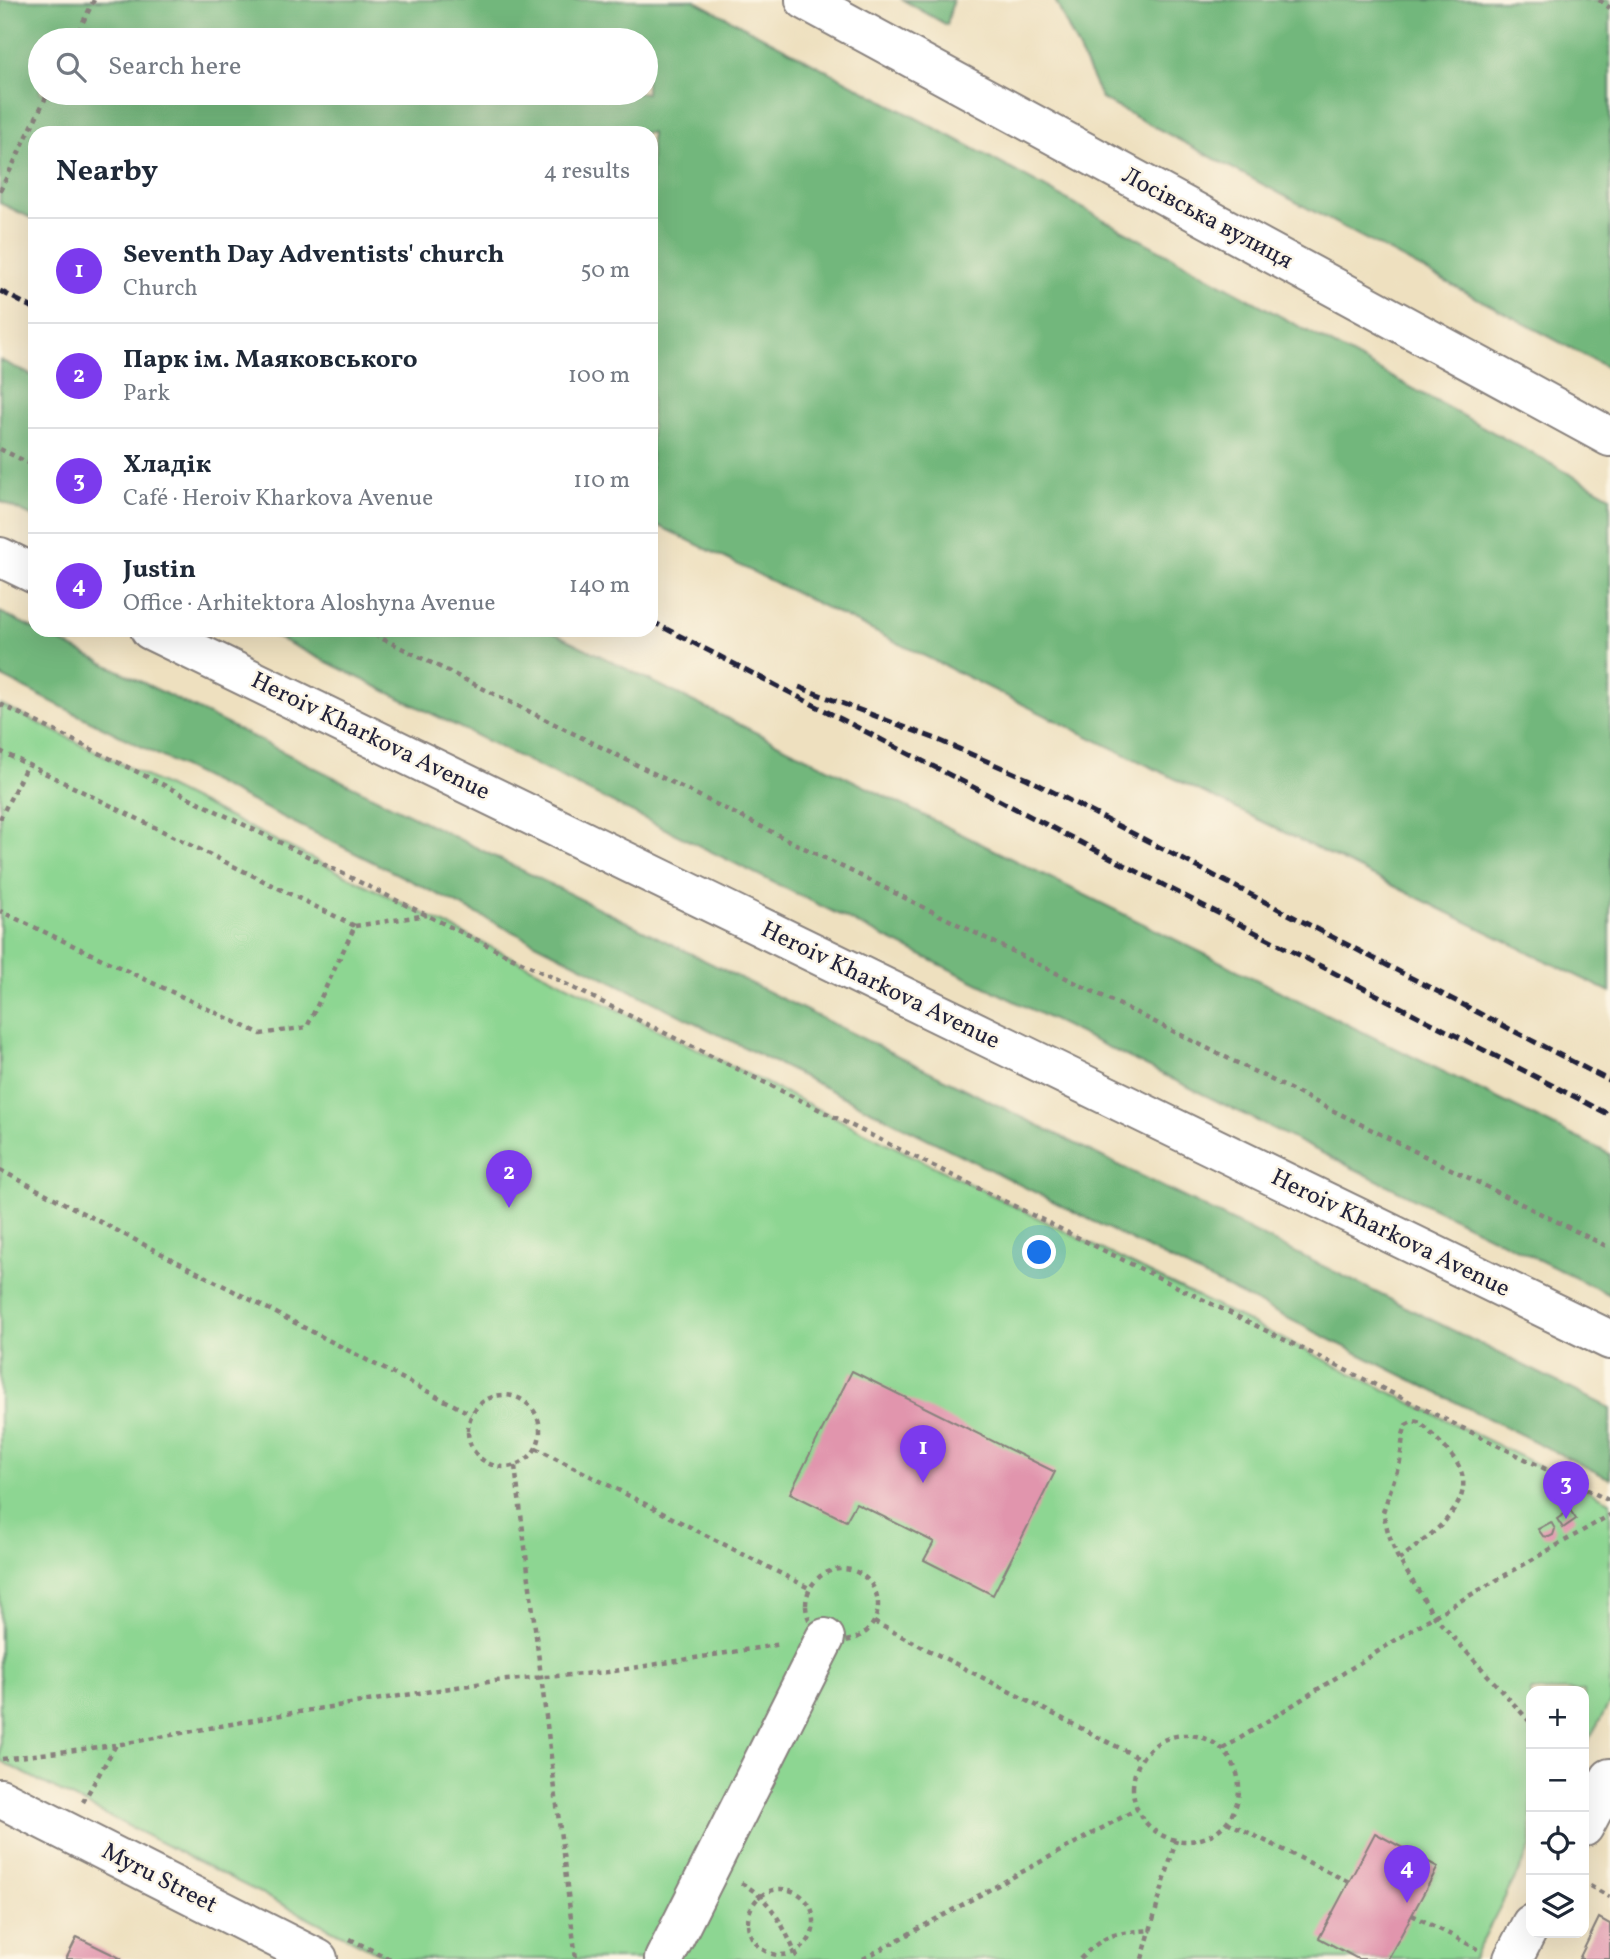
<!DOCTYPE html>
<meta charset="utf-8">
<style>
:root{--surface:#fff;--page:#f2f2f3;--text:#1f2937;--muted:#747a83;--line:#e0e1e3;--accent:#7c3aed}
body{margin:0;font-family:Vollkorn,serif;background:var(--page);color:var(--text)}
.controls{position:absolute;right:21px;bottom:21px;display:grid;overflow:hidden;border-radius:14px;box-shadow:0 7px 28px #0002}
.controls button{width:63px;height:63px;display:grid;place-items:center;padding:0;border:0;border-bottom:2px solid var(--line);background:var(--surface);color:var(--text);font:35px sans-serif}
.you{position:absolute;left:1040px;top:1253px;width:24px;height:24px;margin:-18px;border:5px solid #fff;border-radius:50%;background:#1a73e8;box-shadow:0 0 0 10px #1a73e833}
.badge{display:grid;place-items:center;width:46px;height:46px;border-radius:50%;background:var(--accent);color:#fff;font-size:23px;font-weight:700}
.pin{position:absolute;translate:-50% -58px;filter:drop-shadow(0 2px 4px #0008)}
.pin::after{content:'';position:absolute;top:37px;width:24px;height:21px;background:inherit;clip-path:polygon(0 0,100% 0,50% 100%)}
.list{margin:0;padding:0;list-style:none}
h2{display:flex;justify-content:space-between;align-items:center;height:91px;margin:0;padding:0 28px;font-size:30px}
h2 small{font-size:23px;font-weight:400;color:var(--muted)}
.list li{display:grid;grid-template-columns:46px 1fr auto;gap:21px;align-items:center;box-sizing:border-box;height:105px;padding:0 28px;border-top:2px solid var(--line)}
.list b{display:block;font-size:26px;white-space:nowrap}
.list p{margin:0;font-size:23px;white-space:nowrap;color:var(--muted)}
.list em{font-size:23px;font-style:normal;color:var(--muted)}
.icon{flex:none;width:38px;height:38px;fill:none;stroke:currentColor;stroke-width:2;stroke-linecap:round;stroke-linejoin:round}
.map{position:relative;flex:none;width:1610px;height:1959px;overflow:hidden}
.search{position:absolute;background:var(--surface);box-shadow:0 7px 28px #0002;left:28px;top:28px;width:630px;height:77px;display:flex;align-items:center;gap:18px;box-sizing:border-box;padding:0 24px;border-radius:38px;color:var(--muted);font-size:26px}
.panel{position:absolute;background:var(--surface);box-shadow:0 7px 28px #0002;left:28px;top:126px;width:630px;height:511px;border-radius:21px}
.map>svg:first-child{display:block}
.green{fill:#8dd692;stroke:#587c66;stroke-width:2}
.forest{fill:#72b77c;stroke:#4a6c5c;stroke-width:2;fill-rule:evenodd}
.building{fill:#e195ad}
.lines{fill:none;stroke-linecap:round;stroke-linejoin:round}
.minor-casing{stroke:#88817d;stroke-width:42}
.major-casing{stroke:#88817d;stroke-width:42}
.path{stroke:#88817d;stroke-width:4.5;stroke-dasharray:5 5;stroke-linecap:butt}
.minor{stroke:#fff;stroke-width:38}
.major{stroke:#fff;stroke-width:38}
.rail{stroke:#22223b;stroke-width:5;stroke-dasharray:10 5;stroke-linecap:butt}
.labels{text-anchor:middle;dominant-baseline:central;stroke-width:5;stroke-linejoin:round;paint-order:stroke}
.street-label{font-size:24px;fill:#22223b;stroke:#fcf5e5}
</style>
<div class="map">
<svg width="1610" height="1959" viewBox="0 0 1610 1959">
<rect width="100%" height="100%" fill="#fcf5e5"/>
<filter id="ink" filterUnits="userSpaceOnUse"><feTurbulence type="fractalNoise" baseFrequency=".0143" numOctaves="2"/><feDisplacementMap in="SourceGraphic" scale="14" xChannelSelector="R" yChannelSelector="G"/><feConvolveMatrix kernelMatrix="1 2 1 2 8 2 1 2 1" color-interpolation-filters="sRGB"/></filter>
<filter id="wash" filterUnits="userSpaceOnUse"><feTurbulence type="fractalNoise" baseFrequency=".00686" numOctaves="4" result="noise"/><feDisplacementMap in="SourceGraphic" scale="28" xChannelSelector="R" yChannelSelector="G"/><feGaussianBlur stdDeviation="1.57" result="paint"/><feColorMatrix in="noise" values="0 0 0 0 0 0 0 0 0 0 0 0 0 0 0 0 0 1.4 0 .05"/><feComposite in="paint" operator="in"/></filter>
<g filter="url(#wash)">
<rect width="100%" height="100%" fill="#eee0bf"/>
<!-- green -->
<path class="green" d="M 0,704 L 1610,1501 L 1610,1702 L 1584,1748 L 1584,1691 L 1531,1691 L 1531,1847 L 1473,1959 L 390,1959 L 0,1761 Z"/>
<!-- forest -->
<path class="forest" d="M 0,0 L 694,0 L 967,145 L 1610,496 L 1610,992 L 651,522 L 651,133 L 35,133 L 35,220 L 0,203 ZM 646,40 L 646,93 L 40,93 L 40,40 Z
M 903,0 L 953,0 L 947,25 Z
M 1055,0 L 1610,0 L 1610,369 L 1102,99 Z
M 0,360 L 35,377 L 35,518 L 0,501 Z
M 0,612 L 1610,1408 L 1610,1479 L 0,676 Z
M 262,630 L 548,630 L 1610,1154 L 1610,1295 Z"/>
<g id="blocks">
<!-- building -->
<path class="building" d="M 852,1371 L 1055,1472 L 993,1595 L 924,1560 L 934,1542 L 856,1503 L 846,1521 L 790,1493 Z
M 1570,1510 L 1576,1519 L 1563,1528 L 1557,1519 Z
M 1551,1522 L 1555,1529 L 1553,1535 L 1549,1537 L 1543,1536 L 1538,1529 Z
M 1375,1833 L 1438,1867 L 1388,1959 L 1358,1959 L 1319,1938 Z
M 1599,1918 L 1610,1924 L 1610,1959 L 1579,1959 Z
M 77,1937 L 122,1959 L 66,1959 Z"/>
</g>
</g>
<g filter="url(#ink)">
<use href="#blocks" fill-opacity="0" stroke="#88817d" stroke-width="2"/>
<g class="lines">
<defs>
<path id="minor" d="M 0,1798 L 318,1959
M 1584,1827 L 1610,1778
M 664,1959 L 825,1638
M 1513,1959 L 1531,1924"/>
<path id="major" d="M 805,0 L 1610,437
M 0,557 L 35,574
M 150,630 L 1610,1340"/>
</defs>
<!-- minor casing -->
<use href="#minor" class="minor-casing"/>
<!-- major casing -->
<use href="#major" class="major-casing"/>
<!-- path -->
<path class="path" d="M 1599,0 L 1610,8
M 74,40 L 94,0
M 0,191 L 48,93
M 0,449 L 35,466
M 365,630 L 1610,1248
M 0,704 L 1610,1501
M 0,751 L 355,926 L 307,1027 L 261,1034 L 0,911
M 0,819 L 27,765
M 355,926 L 427,915
M 0,1170 L 471,1414
M468 1431a36 36 0 1 1 72 0a36 36 0 1 1-72 0Z
M 536,1448 L 809,1588
M 515,1466 L 576,1959
M 1399,1560 C 1426,1537 1482,1504 1457,1463 C 1450,1451 1431,1434 1421,1423 L 1414,1421 L 1406,1425 L 1403,1435 L 1400,1462 L 1383,1512 L 1388,1532 L 1397,1556 L 1434,1616 L 1531,1723
M806 1605a36 36 0 1 1 72 0a36 36 0 1 1-72 0Z
M 874,1622 L 1141,1759
M1133 1788a53 53 0 1 1 106 0a53 53 0 1 1-106 0Z
M 1223,1749 L 1434,1616 L 1610,1515
M 2,1759 L 115,1745
M 83,1802 L 116,1745 L 292,1713 L 495,1681 L 608,1672 L 782,1644
M 1227,1822 L 1349,1882
M 741,1883 C 773,1900 784,1928 798,1959
M 1590,1886 L 1610,1897
M748 1922a33 33 0 1 1 66 0a33 33 0 1 1-66 0Z
M 1412,1915 L 1478,1949
M 350,1939 L 390,1959
M 863,1959 L 1137,1809
M 1080,1959 C 1106,1933 1115,1933 1151,1930 L 1150,1932
M 1142,1959 L 1176,1840"/>
<!-- minor -->
<use href="#minor" class="minor"/>
<!-- major -->
<use href="#major" class="major"/>
<!-- rail -->
<path class="rail" d="M 0,291 L 35,309
M 651,621 L 1610,1115
M 799,687 L 936,739 L 1028,779 L 1610,1081"/>
</g>
</g>
<g class="labels">
<!-- street labels -->
<g class="street-label">
<text transform="translate(1207 219) rotate(28)">Лосівська вулиця</text>
<text transform="translate(370 737) rotate(26)">Heroiv Kharkova Avenue</text>
<text transform="translate(880 986) rotate(26)">Heroiv Kharkova Avenue</text>
<text transform="translate(1390 1234) rotate(26)">Heroiv Kharkova Avenue</text>
<text transform="translate(159 1879) rotate(27)">Myru Street</text>
</g>
</g>
</svg>
<div class="controls">
<button>+</button>
<button>−</button>
<button><svg class="icon" aria-label="locate" viewBox="0 0 24 24"><circle cx="12" cy="12" r="6"/><path d="M12 2v4M12 18v4M2 12h4M18 12h4"/></svg></button>
<button><svg class="icon" aria-label="layers" viewBox="0 0 24 24"><path d="M12 4l9 5-9 5-9-5zM3 14l9 5 9-5"/></svg></button>
</div>
<div class="you"></div>
<div class="pin badge" style="left:923px;top:1483px">1</div>
<div class="pin badge" style="left:509px;top:1208px">2</div>
<div class="pin badge" style="left:1566px;top:1519px">3</div>
<div class="pin badge" style="left:1407px;top:1903px">4</div>
<div class="search"><svg class="icon" aria-label="search" viewBox="0 0 24 24"><circle cx="10" cy="10" r="6"/><path d="M15 15l6 6"/></svg>Search here</div>
<section class="panel">
<h2>Nearby<small>4 results</small></h2>
<ul class="list">
<li><span class="badge">1</span><div><b>Seventh Day Adventists' church</b><p>Church</p></div><em>50 m</em></li>
<li><span class="badge">2</span><div><b>Парк ім. Маяковського</b><p>Park</p></div><em>100 m</em></li>
<li><span class="badge">3</span><div><b>Хладік</b><p>Café · Heroiv Kharkova Avenue</p></div><em>110 m</em></li>
<li><span class="badge">4</span><div><b>Justin</b><p>Office · Arhitektora Aloshyna Avenue</p></div><em>140 m</em></li>
</ul>
</section>
</div>
